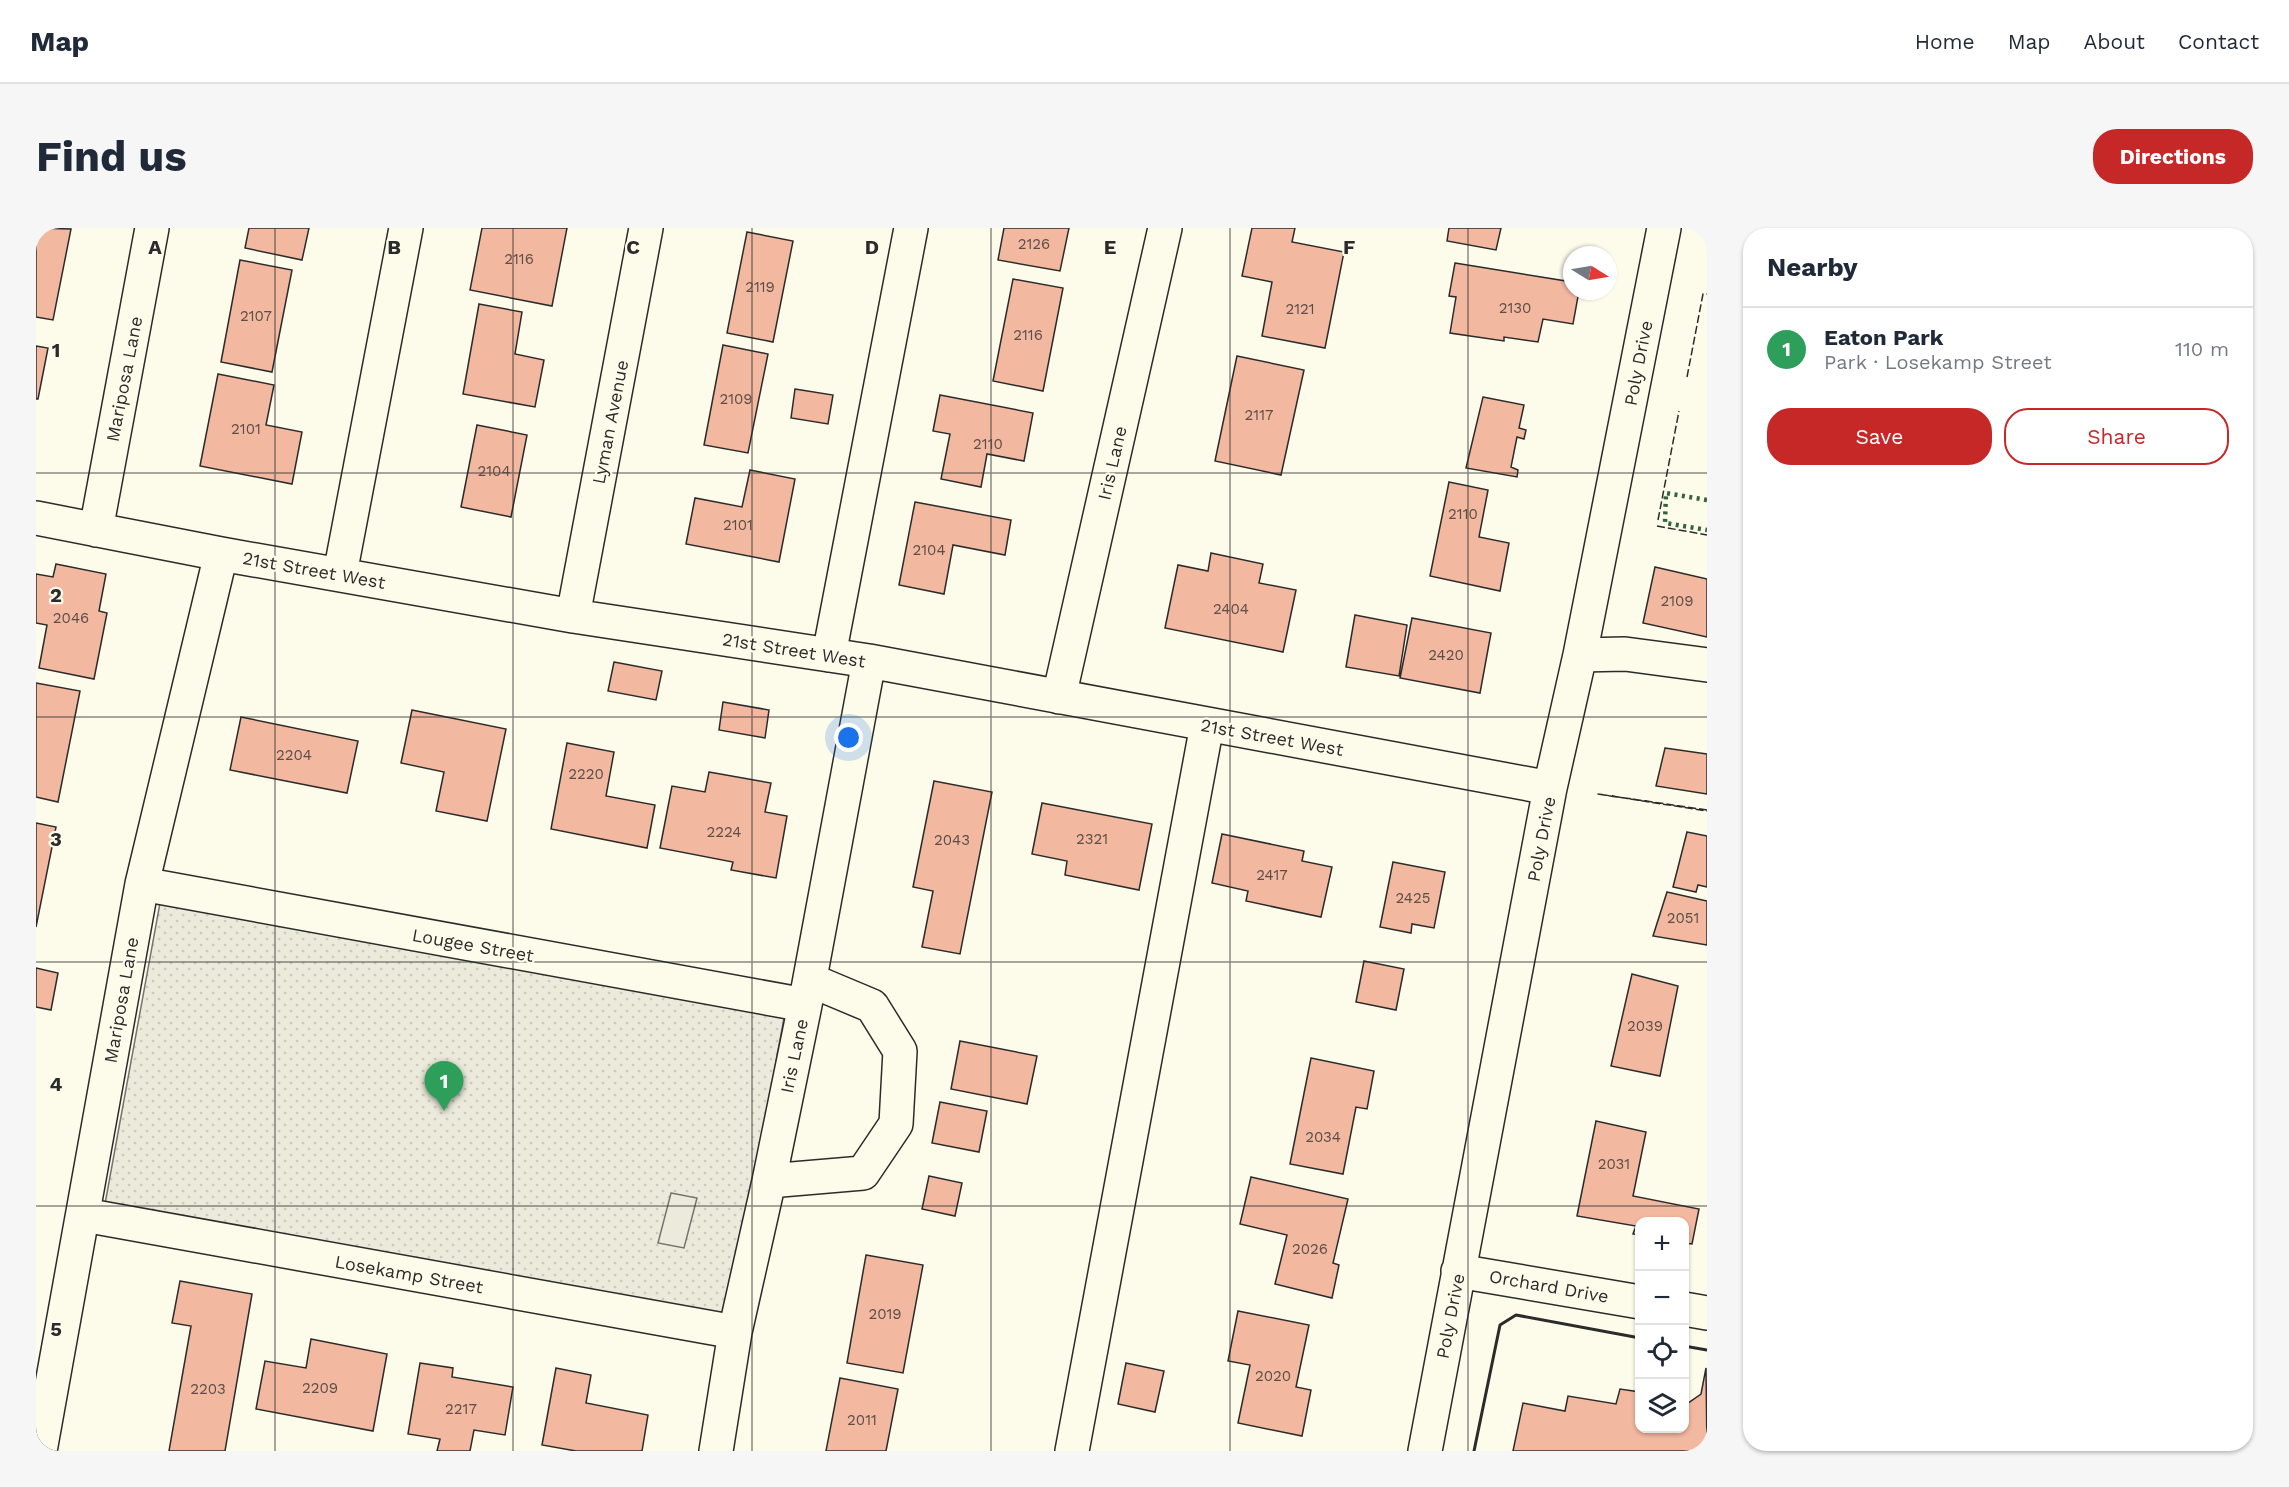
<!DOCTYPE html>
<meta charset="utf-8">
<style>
:root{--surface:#fff;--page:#f6f6f7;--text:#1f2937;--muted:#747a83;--line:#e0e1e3;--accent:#c62828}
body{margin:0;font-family:"Work Sans",sans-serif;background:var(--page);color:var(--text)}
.controls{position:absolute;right:18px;bottom:18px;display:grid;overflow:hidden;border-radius:12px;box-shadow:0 2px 4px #0004}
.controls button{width:54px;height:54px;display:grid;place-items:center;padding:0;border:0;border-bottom:2px solid var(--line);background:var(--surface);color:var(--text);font:30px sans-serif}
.compass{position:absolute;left:1527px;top:18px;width:54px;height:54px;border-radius:50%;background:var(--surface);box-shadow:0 2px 4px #0004;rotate:101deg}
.you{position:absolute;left:813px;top:510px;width:21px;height:21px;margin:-15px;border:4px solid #fff;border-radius:50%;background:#1a73e8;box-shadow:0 0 0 9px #1a73e833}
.badge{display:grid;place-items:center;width:39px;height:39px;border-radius:50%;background:var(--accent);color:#fff;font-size:20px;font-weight:700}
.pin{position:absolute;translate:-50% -50px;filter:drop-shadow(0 2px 3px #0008)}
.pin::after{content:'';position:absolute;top:32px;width:21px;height:18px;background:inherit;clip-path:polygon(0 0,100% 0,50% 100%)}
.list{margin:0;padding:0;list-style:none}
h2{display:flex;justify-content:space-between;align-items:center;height:78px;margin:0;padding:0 24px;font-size:26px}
h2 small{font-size:20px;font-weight:400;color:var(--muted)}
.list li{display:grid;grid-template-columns:39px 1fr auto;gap:18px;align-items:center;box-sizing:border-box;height:84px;padding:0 24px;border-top:2px solid var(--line)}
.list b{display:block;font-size:22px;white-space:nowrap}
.list p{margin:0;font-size:20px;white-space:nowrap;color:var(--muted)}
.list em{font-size:20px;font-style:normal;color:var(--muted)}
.actions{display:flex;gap:12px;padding:18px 24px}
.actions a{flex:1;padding:14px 0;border:2px solid var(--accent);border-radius:24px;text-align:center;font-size:21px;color:var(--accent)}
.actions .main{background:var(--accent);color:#fff}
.icon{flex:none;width:33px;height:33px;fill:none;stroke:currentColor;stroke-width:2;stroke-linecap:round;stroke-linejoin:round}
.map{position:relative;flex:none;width:1671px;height:1223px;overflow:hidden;border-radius:24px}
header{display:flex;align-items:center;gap:36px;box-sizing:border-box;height:84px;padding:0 30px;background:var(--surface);border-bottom:2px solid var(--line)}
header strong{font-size:28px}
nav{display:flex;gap:33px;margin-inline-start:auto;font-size:21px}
.intro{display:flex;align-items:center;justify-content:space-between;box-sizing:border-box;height:144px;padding:0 36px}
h1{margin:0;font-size:42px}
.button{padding:15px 27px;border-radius:24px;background:var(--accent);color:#fff;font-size:21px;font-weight:700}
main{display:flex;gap:36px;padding:0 36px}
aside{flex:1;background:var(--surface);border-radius:24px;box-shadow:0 2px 4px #0004}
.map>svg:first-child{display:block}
.park{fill:url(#park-dots);stroke:#74746e;stroke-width:1.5}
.pitch{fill:#ecebdb;stroke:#74746e;stroke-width:1.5}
.building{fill:#f2b8a0;stroke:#2b2b2b;stroke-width:1.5}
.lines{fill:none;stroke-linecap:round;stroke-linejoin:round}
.minor-casing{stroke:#2b2b2b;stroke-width:36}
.minor{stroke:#fdfbea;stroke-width:33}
.hedge{stroke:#34623c;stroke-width:4.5;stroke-dasharray:3 4.5;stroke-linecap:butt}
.fence{stroke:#2b2b2b;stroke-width:1.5;stroke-dasharray:8 3;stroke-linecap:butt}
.wall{stroke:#2b2b2b;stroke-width:3}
.grid{fill:none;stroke:#2b2b2b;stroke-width:1.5;stroke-opacity:0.55}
.labels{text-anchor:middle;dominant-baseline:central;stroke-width:4.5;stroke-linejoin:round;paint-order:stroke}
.number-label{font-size:15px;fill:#5d4e48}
.street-label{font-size:18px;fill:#2b2b2b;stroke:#fdfbea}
.grid-label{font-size:20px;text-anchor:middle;font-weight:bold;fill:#2b2b2b;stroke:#fdfbea;stroke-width:4.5;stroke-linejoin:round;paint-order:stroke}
</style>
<header>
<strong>Map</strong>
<nav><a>Home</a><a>Map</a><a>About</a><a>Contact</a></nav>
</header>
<div class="intro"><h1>Find us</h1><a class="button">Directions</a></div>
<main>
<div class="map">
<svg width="1671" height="1223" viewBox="0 0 1671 1223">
<defs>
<pattern id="park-dots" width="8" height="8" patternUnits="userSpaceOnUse" patternTransform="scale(1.5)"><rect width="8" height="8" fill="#ecebdb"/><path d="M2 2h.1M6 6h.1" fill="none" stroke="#cbcabc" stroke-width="1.8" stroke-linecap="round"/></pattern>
</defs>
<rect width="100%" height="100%" fill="#fdfbea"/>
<!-- park -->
<path class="park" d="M 124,675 L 748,790 L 693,1090 L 69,976 Z"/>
<!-- pitch -->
<path class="pitch" d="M 635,965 L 661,970 L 648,1020 L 622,1015 Z"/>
<!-- building -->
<path class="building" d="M 0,0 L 35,1 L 17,92 L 0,89 Z
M 213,0 L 273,0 L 266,32 L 209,20 Z
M 446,0 L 531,0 L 516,78 L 434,62 Z
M 968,0 L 1033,0 L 1024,43 L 962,32 Z
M 1216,0 L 1259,0 L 1256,14 L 1308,24 L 1289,120 L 1226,108 L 1236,54 L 1206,48 Z
M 1413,0 L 1465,0 L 1460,22 L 1411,13 Z
M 711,4 L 757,13 L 737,114 L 691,105 Z
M 204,32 L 256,42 L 236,144 L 185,134 Z
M 1419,35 L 1536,54 L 1536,63 L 1543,63 L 1537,96 L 1507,91 L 1502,114 L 1468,109 L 1468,113 L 1414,105 L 1420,69 L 1413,68 Z
M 977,51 L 1027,60 L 1007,163 L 957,153 Z
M 443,76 L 486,84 L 479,126 L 508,132 L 499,179 L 427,166 Z
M 687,117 L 732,126 L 712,225 L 668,217 Z
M 0,118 L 12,120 L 2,171 L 0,171 Z
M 1201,128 L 1268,142 L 1245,247 L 1179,233 Z
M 182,146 L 238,157 L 230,197 L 266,204 L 256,256 L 164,238 Z
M 759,161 L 797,167 L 792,196 L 755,190 Z
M 904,167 L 997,185 L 988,233 L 951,226 L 945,259 L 905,251 L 914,206 L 897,203 Z
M 1447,169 L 1488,177 L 1483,200 L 1490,202 L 1488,211 L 1481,209 L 1475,239 L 1482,242 L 1481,249 L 1430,240 Z
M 441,197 L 491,207 L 475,289 L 425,279 Z
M 714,242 L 759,251 L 743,334 L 650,316 L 659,270 L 706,279 Z
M 1413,254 L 1452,262 L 1443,309 L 1473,315 L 1464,363 L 1394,348 Z
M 879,274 L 975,292 L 969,327 L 917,317 L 908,366 L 863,357 Z
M 1175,325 L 1227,336 L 1223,355 L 1260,362 L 1247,424 L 1129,400 L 1142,337 L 1172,343 Z
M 20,336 L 70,346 L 63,383 L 71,385 L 58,451 L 3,440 L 11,397 L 0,395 L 0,346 L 17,349 Z
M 1619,339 L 1671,351 L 1671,409 L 1607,395 Z
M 1319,387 L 1371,397 L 1363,448 L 1310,439 Z
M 1376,390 L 1455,405 L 1444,465 L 1364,450 Z
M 578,434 L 626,443 L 620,472 L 572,463 Z
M 0,455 L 44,463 L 22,574 L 0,569 Z
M 687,474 L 733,482 L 729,510 L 683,502 Z
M 376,482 L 470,501 L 451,593 L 400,583 L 408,544 L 365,535 Z
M 205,489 L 322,513 L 311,565 L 194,542 Z
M 531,515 L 578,524 L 570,568 L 619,577 L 611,620 L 515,601 Z
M 1629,520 L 1671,526 L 1671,566 L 1620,558 Z
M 673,544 L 735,555 L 729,584 L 751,588 L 740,650 L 695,642 L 697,634 L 624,620 L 636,558 L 669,564 Z
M 898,553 L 956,564 L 924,726 L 886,719 L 897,663 L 877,659 Z
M 1006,575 L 1116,596 L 1103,662 L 1029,647 L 1031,633 L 996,626 Z
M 0,595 L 20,599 L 0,699 Z
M 1651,604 L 1671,608 L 1671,659 L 1662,657 L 1660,664 L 1637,659 Z
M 1186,606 L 1268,623 L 1266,633 L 1296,639 L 1285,689 L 1210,673 L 1212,663 L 1176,655 Z
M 1357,634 L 1409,644 L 1398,700 L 1376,696 L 1375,705 L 1344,699 Z
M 1631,664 L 1671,673 L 1671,717 L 1617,708 Z
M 1328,733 L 1368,741 L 1360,782 L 1320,774 Z
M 0,740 L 22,745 L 15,782 L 0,779 Z
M 1596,746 L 1642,758 L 1624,848 L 1575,838 Z
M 924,813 L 1001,828 L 991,876 L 915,861 Z
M 1275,830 L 1338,843 L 1331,881 L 1320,879 L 1307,946 L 1254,936 Z
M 904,874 L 951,883 L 943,924 L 896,915 Z
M 1560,893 L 1610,904 L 1597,968 L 1663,981 L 1656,1016 L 1648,1015 L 1648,994 L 1604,994 L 1604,1007 L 1597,1006 L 1600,998 L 1541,988 Z
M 893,948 L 926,955 L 919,988 L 886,981 Z
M 1215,949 L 1312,971 L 1297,1035 L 1303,1037 L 1296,1070 L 1239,1056 L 1251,1007 L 1204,996 Z
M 830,1027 L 887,1037 L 867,1145 L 811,1135 Z
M 144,1053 L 216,1066 L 189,1223 L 133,1223 L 155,1098 L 136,1095 Z
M 1202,1083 L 1273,1097 L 1260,1159 L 1275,1162 L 1266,1208 L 1202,1195 L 1214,1137 L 1192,1133 Z
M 275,1111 L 351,1126 L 337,1203 L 220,1181 L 229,1133 L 270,1140 Z
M 384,1135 L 417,1140 L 416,1149 L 477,1159 L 469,1207 L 438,1202 L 434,1223 L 401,1223 L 404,1211 L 372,1206 Z
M 1090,1135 L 1128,1143 L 1119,1184 L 1082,1176 Z
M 520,1140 L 555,1147 L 550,1175 L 612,1187 L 606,1223 L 540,1223 L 506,1217 Z
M 1670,1140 L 1671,1223 L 1477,1223 L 1487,1175 L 1529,1183 L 1532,1168 L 1580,1176 L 1584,1161 L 1604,1164 L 1604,1200 L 1648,1200 L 1648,1178 L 1665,1166 Z
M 804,1150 L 862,1161 L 850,1223 L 790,1223 Z"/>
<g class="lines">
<defs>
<path id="minor" d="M 0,290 L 185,326 L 537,388 L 833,433 L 1514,560
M 60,302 L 116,0
M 304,346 L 370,0
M 537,388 L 610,0
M 793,427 L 875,0
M 1544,427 L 1589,426 L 1671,437
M 1023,469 L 1129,0
M 106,656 L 769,777
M 733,953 L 827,945 L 860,896 L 864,823 L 836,778 L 774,752
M 48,987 L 699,1104
M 1422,1043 L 1604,1074
M 1648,1081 L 1671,1085
M 4,1223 L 106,656 L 185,326
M 680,1223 L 699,1104 L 733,953 L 769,777 L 833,433
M 1036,1223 L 1171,497
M 1389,1223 L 1514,560 L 1544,427 L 1628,0"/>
</defs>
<!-- minor casing -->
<use href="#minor" class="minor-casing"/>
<!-- minor -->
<use href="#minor" class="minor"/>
<!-- hedge -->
<path class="hedge" d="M 1671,272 L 1630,265 L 1629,295 L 1671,302"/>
<!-- fence -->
<path class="fence" d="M 1651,149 L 1667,66 L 1671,66
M 1622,292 L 1643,183
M 1621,298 L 1671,307
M 1671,582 L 1562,566 L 1671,583"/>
<!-- wall -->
<path class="wall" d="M 1648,1118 L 1671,1122
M 1438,1223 L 1464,1097 L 1480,1087 L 1604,1110"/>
</g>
<!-- grid -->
<path class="grid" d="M 239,0 L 239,1223M 477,0 L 477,1223M 716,0 L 716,1223M 955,0 L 955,1223M 1194,0 L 1194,1223M 1432,0 L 1432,1223M 0,245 L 1671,245M 0,489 L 1671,489M 0,734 L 1671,734M 0,978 L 1671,978"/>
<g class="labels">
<!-- number labels -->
<g class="number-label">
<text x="998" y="16">2126</text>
<text x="483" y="31">2116</text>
<text x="724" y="59">2119</text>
<text x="1479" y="80">2130</text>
<text x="1264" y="81">2121</text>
<text x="220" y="88">2107</text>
<text x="992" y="107">2116</text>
<text x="700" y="171">2109</text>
<text x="1223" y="187">2117</text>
<text x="210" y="201">2101</text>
<text x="952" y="216">2110</text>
<text x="458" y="243">2104</text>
<text x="1427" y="286">2110</text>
<text x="702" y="297">2101</text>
<text x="893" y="322">2104</text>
<text x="1641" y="373">2109</text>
<text x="1195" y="381">2404</text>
<text x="35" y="390">2046</text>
<text x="1410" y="427">2420</text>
<text x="258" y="527">2204</text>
<text x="550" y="546">2220</text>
<text x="688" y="604">2224</text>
<text x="1056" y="611">2321</text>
<text x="916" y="612">2043</text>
<text x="1236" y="647">2417</text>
<text x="1377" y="670">2425</text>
<text x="1647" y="690">2051</text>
<text x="1609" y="798">2039</text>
<text x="1287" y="909">2034</text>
<text x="1578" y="936">2031</text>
<text x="1274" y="1021">2026</text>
<text x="849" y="1086">2019</text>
<text x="1237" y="1148">2020</text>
<text x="284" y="1160">2209</text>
<text x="172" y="1161">2203</text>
<text x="425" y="1181">2217</text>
<text x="826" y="1192">2011</text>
</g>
<!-- street labels -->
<g class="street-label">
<text transform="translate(1602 135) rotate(-79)">Poly Drive</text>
<text transform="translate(88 151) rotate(-79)">Mariposa Lane</text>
<text transform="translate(574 194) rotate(-79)">Lyman Avenue</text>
<text transform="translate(1076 235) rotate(-77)">Iris Lane</text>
<text transform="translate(278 342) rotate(10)">21st Street West</text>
<text transform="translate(758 422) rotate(9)">21st Street West</text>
<text transform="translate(1236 509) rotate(10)">21st Street West</text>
<text transform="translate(1505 611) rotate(-79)">Poly Drive</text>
<text transform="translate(437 717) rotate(10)">Lougee Street</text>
<text transform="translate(85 772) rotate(-80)">Mariposa Lane</text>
<text transform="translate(758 828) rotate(-78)">Iris Lane</text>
<text transform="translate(373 1046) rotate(10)">Losekamp Street</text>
<text transform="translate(1513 1058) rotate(10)">Orchard Drive</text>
<text transform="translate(1414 1088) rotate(-79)">Poly Drive</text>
</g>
</g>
<g class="grid-label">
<text x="119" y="26">A</text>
<text x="358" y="26">B</text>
<text x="597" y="26">C</text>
<text x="836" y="26">D</text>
<text x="1074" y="26">E</text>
<text x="1313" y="26">F</text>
<text x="20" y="129">1</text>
<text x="20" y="374">2</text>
<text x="20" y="618">3</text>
<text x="20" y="863">4</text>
<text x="20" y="1108">5</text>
</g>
</svg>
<div class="controls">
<button>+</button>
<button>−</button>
<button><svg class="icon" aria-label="locate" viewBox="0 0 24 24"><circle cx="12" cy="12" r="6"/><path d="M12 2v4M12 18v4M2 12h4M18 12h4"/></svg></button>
<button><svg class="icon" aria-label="layers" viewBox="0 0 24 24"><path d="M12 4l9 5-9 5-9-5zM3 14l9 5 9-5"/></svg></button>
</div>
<svg class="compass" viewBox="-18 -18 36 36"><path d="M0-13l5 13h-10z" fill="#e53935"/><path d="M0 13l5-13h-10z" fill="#747a83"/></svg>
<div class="you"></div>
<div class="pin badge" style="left:408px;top:883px;background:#2e9e5b">1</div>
</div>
<aside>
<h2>Nearby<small></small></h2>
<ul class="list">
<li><span class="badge" style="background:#2e9e5b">1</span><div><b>Eaton Park</b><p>Park · Losekamp Street</p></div><em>110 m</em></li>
</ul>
<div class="actions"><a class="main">Save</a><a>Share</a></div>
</aside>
</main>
